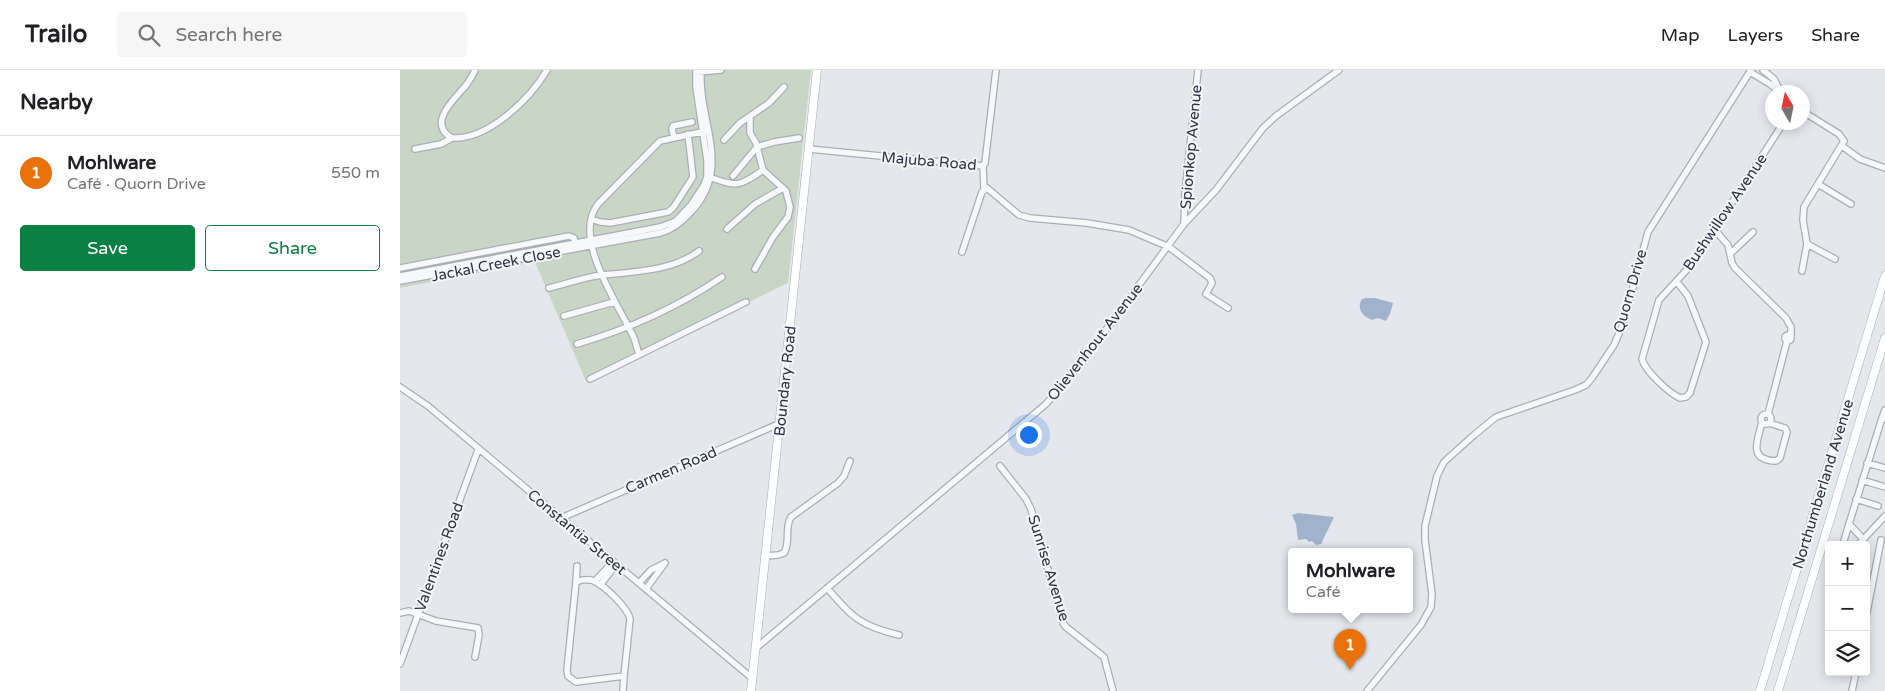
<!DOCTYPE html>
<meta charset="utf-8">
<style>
:root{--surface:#fff;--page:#f6f6f6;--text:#202124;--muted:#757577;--line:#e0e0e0;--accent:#0b8043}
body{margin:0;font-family:"Varela Round",sans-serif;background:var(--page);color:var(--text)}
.controls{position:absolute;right:15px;bottom:15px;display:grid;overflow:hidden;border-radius:5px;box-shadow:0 2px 12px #0003}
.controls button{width:45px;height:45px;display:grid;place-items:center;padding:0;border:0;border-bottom:1px solid var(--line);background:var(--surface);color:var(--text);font:25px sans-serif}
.compass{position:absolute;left:1365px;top:15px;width:45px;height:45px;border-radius:50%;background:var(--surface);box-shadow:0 2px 12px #0003;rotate:351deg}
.you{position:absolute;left:628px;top:364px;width:18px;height:18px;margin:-12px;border:4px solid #fff;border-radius:50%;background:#1a73e8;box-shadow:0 0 0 8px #1a73e833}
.badge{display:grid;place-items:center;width:32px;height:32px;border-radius:50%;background:var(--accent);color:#fff;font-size:16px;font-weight:700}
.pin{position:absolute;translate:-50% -41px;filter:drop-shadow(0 1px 2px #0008)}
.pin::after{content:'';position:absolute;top:26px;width:18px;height:15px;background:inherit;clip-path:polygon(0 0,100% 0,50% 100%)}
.popup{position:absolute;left:888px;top:478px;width:125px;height:65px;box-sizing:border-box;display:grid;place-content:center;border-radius:5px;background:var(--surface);filter:drop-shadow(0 1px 4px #0005);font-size:16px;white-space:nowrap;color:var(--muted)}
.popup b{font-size:19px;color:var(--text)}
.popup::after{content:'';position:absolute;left:50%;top:100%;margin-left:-10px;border:10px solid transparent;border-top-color:var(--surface)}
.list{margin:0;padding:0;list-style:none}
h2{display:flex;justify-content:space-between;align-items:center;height:65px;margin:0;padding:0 20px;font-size:21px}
h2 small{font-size:16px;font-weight:400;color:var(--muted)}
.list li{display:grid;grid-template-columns:32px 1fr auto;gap:15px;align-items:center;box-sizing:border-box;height:75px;padding:0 20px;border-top:1px solid var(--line)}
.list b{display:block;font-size:19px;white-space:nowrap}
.list p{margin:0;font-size:16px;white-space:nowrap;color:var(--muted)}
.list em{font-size:16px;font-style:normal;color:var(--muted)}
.actions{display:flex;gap:10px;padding:15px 20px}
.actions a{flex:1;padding:11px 0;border:1px solid var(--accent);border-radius:5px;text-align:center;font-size:18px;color:var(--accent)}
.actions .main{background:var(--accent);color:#fff}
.icon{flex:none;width:28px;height:28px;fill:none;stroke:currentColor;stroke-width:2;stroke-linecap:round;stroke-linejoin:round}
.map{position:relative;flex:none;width:1485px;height:621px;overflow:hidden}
header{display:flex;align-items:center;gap:30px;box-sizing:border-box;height:70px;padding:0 25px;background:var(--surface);border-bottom:1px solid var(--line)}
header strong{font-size:24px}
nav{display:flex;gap:28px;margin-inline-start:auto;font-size:18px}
.search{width:350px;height:45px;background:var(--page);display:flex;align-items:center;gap:12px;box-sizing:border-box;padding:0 18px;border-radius:5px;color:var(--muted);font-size:19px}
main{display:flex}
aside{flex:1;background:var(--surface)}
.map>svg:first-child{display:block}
.green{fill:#c9d6c5}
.water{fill:#9fb4cc}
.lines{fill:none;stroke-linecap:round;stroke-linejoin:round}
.street-casing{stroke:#a9aeb7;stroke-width:8}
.secondary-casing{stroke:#a9aeb7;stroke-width:9}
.street{stroke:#f7f8fa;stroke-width:5.5}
.secondary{stroke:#fff;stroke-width:8}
.labels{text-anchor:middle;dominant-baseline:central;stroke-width:4;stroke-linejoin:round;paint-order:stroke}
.street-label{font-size:15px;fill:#2b3445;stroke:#f4f6f9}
</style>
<header>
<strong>Trailo</strong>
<div class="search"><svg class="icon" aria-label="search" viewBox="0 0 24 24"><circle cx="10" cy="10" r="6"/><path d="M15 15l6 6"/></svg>Search here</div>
<nav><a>Map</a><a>Layers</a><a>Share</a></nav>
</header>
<main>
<aside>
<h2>Nearby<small></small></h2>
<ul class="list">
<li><span class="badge" style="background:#e8710a">1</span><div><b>Mohlware</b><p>Café · Quorn Drive</p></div><em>550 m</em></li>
</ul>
<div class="actions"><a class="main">Save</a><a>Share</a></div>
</aside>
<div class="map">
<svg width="1485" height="621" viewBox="0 0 1485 621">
<rect width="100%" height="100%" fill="#e4e7ec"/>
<!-- green -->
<path class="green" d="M 0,0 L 411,0 L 388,213 L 186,311 L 135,192 L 0,218 Z"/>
<!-- water -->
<path class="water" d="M 966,228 L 975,228 L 993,233 L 990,244 L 986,251 L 978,248 L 972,250 C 963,246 956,239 962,229 Z
M 898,443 L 934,447 L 921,474 L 916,475 L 912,471 L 909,472 L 906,469 L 898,470 L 896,454 L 892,445 Z"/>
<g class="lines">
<defs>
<path id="street" d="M 75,0 C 73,5 70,10 67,14 C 57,27 25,53 52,68 C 88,70 130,29 147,0
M 1363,0 L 1374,9 L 1379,19
M 298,2 L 321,0
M 1350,2 L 1370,14 L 1380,22
M 350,48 L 350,63 L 356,73 L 363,100 L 386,121 L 390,137 L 388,147 L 373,167 L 355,199
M 274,67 L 272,59 L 273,56 L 292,52
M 324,70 L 340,53 L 369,33 L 384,17
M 1442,76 L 1460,89 L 1485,98
M 15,79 L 41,74 L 52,68
M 409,79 L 583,96 L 585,93 L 596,0
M 583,96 L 584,119
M 333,106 L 357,77 L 374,72 L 399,68
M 309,107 C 338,117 338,117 363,100
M 1418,114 L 1451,134
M 191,149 L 200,152 L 210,153 L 268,142 L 273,138 L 293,107 L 288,64
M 784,154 L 785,124 L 798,0
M 327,159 L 355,134 L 383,118
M 1315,160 L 1328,175 L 1332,193 L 1335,198 L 1386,248 L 1391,257 L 1391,266
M 1407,174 L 1435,189
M 562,182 L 582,122 L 587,118 L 619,145 L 630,148 L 687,153 L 729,160 L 769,177 L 810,208 L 812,213 L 806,224 L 828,238
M 1331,183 L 1353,162
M 0,198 L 169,166 L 174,168 L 175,173
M 1402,201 L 1407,174 L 1403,150 L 1404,137 L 1444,71 L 1439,64 L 1402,41
M 0,206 L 234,162 L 260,157 L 276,151 L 291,135 L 304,115 L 307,107 L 307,90 L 296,17 L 296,0
M 0,211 L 260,163 C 273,160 282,152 291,142 C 333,97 298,53 301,0
M 1277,212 L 1288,226 L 1306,272 L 1290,323 L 1286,327 L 1280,328 C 1269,323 1245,301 1242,289 L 1259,230 L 1293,193 L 1384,52
M 149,218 C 166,214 185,207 202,205 C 233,202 273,201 299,181
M 164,246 L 214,232
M1385 268a3 3 0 1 1 6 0a3 3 0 1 1-6 0Z
M 177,274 C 229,259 278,237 322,207
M 239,285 C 237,279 236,272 233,266 C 219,235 171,168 198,134 L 260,71 L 306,61
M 190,309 L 346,232
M 0,317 L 28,336 L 353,609
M1361 349a5 5 0 1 1 10 0a5 5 0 1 1-10 0Z
M 1368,344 L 1387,271
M 1482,348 L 1485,340
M 1362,352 C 1358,370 1347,390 1376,391 L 1380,388 L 1387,362 L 1385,358 L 1369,353
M 1467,393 L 1485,398
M 600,396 L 626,429 L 631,439 L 663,553 L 666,557 L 704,587 L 713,621
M 1462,410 L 1485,417
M 1456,429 L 1478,436
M 161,448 L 381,353
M 1463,469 L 1449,454 L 1482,348 L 1485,349
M 1443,474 L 1449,454
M 1458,475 L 1485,446
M 366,486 L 378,485 L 384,483 C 391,472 384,458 391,447 L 438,413 L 444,406 L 450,391
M 182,510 C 186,510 190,509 194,511 C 205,516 228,538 230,549 L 224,606 L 176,612 L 168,606 L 167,600 L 176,512 Z
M 195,511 L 213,492
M 176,512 L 177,496
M 239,513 L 251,500 L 265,493
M 200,515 L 216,495
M 427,518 C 452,547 460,556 499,565
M 246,519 L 265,493
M 0,543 L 9,541 L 36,551 L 78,558 L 79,565 L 75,587
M 1466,547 L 1481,470
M 356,578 L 646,334 L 683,291 L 784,154 L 816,120 L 863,58 L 876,46 L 939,0
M 0,594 L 78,380
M 223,621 L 224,606
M 967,621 L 1021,555 L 1031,537 L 1032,524 L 1025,470 L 1025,456 L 1037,406 L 1044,392 L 1074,365 L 1096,347 L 1175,320 L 1186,315 L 1192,308 L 1214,275 L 1223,254 L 1248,162 L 1351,0
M 1452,621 L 1456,602"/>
<path id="secondary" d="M 351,621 L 417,0
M 1360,621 L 1485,206
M 1378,621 L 1485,268"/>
</defs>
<!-- street casing -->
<use href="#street" class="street-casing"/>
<!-- secondary casing -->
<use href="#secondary" class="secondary-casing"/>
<!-- street -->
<use href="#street" class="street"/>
<!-- secondary -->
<use href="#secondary" class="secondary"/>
</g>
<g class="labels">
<!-- street labels -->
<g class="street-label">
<text transform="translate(791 77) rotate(-85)">Spionkop Avenue</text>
<text transform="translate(529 91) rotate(5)">Majuba Road</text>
<text transform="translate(1325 142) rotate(-56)">Bushwillow Avenue</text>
<text transform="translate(96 194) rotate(-11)">Jackal Creek Close</text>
<text transform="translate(1230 221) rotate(-74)">Quorn Drive</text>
<text transform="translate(695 272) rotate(-52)">Olievenhout Avenue</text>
<text transform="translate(385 311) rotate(-84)">Boundary Road</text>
<text transform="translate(271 400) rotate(-23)">Carmen Road</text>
<text transform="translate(1423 414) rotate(-73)">Northumberland Avenue</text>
<text transform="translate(177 462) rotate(40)">Constantia Street</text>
<text transform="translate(39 487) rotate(-70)">Valentines Road</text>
<text transform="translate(649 498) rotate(73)">Sunrise Avenue</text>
</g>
</g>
</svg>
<div class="controls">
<button>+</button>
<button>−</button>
<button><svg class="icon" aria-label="layers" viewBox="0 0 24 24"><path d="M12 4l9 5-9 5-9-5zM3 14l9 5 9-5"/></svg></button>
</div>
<svg class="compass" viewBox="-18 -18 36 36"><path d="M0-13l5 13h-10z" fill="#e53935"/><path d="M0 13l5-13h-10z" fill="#757577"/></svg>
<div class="you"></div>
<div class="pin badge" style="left:950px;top:600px;background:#e8710a">1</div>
<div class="popup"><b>Mohlware</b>Café</div>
</div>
</main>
